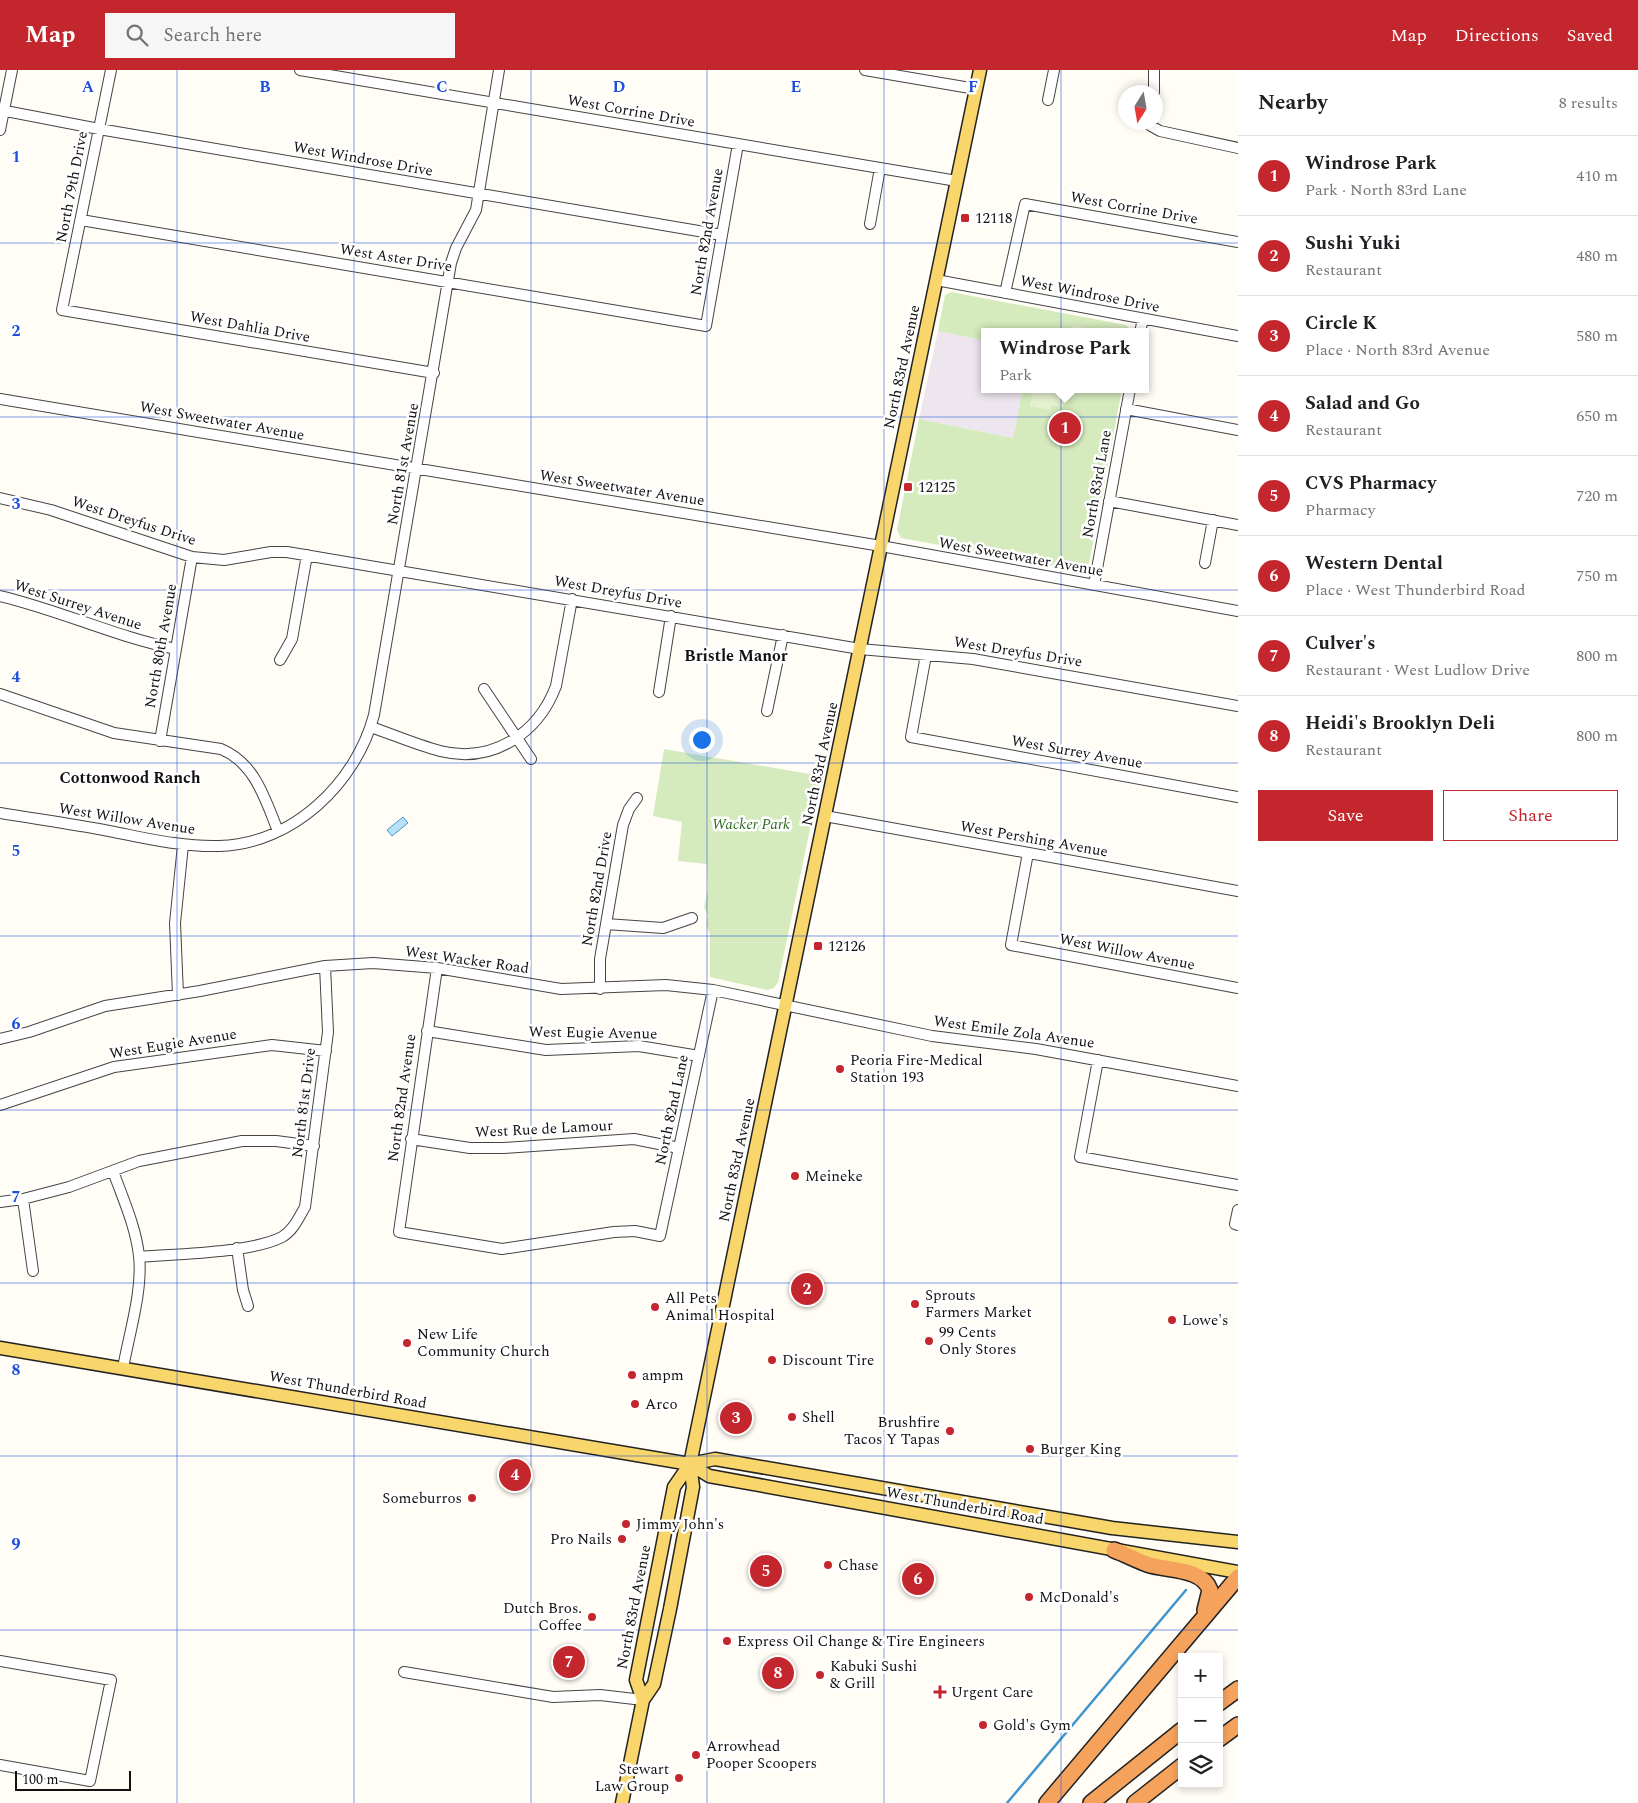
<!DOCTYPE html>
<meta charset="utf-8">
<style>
:root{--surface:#fff;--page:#f6f6f6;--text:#202124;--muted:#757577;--line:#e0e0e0;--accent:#c4262e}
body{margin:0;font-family:Spectral,serif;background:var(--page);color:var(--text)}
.controls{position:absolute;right:15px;bottom:15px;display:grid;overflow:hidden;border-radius:0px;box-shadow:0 2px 8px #0003}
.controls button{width:45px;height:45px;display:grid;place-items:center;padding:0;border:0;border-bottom:1px solid var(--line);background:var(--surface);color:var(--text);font:25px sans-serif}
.compass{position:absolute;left:1118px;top:15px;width:45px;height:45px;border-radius:50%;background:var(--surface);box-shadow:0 2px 8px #0003;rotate:191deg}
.scale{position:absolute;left:15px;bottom:12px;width:116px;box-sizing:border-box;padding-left:5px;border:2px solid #111;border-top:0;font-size:14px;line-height:18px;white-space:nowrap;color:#111;-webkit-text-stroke:4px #fff;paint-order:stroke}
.you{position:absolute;left:701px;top:669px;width:18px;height:18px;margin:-12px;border:4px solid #fff;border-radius:50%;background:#1a73e8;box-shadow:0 0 0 8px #1a73e833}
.badge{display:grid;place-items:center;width:32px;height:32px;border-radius:50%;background:var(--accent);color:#fff;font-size:16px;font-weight:700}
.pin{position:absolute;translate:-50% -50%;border:2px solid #fff;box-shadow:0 1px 5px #0006}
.popup{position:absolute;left:981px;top:258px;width:168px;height:65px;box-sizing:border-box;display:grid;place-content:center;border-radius:0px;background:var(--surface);filter:drop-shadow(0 1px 4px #0005);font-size:16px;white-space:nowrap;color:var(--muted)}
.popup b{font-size:19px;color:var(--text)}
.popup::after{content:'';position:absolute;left:50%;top:100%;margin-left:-10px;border:10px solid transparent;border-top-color:var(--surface)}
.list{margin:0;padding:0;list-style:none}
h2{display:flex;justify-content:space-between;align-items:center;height:65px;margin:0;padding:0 20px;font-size:21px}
h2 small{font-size:16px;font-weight:400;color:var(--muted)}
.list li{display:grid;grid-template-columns:32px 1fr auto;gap:15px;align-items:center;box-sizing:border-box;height:80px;padding:0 20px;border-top:1px solid var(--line)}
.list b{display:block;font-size:19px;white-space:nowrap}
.list p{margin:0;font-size:16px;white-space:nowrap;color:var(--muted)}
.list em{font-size:16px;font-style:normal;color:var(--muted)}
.actions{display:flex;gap:10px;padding:15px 20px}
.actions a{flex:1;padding:11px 0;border:1px solid var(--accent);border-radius:0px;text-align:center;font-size:18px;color:var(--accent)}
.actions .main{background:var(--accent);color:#fff}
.icon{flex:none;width:28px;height:28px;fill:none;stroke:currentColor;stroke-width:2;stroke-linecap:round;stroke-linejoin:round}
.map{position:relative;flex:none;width:1238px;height:1733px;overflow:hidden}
header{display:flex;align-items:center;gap:30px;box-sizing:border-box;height:70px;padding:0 25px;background:var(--accent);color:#fff}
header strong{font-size:24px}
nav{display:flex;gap:28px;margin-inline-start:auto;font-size:18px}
.search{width:350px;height:45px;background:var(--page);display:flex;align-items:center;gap:12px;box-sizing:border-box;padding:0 18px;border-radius:0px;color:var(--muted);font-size:19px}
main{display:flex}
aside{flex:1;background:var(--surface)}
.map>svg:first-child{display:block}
.industrial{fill:#eee6ef}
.green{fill:#d5ebbd}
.pitch{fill:#e6f2cf}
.water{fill:#b9e0f7;stroke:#3f96cf}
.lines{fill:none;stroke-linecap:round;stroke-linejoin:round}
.stream{stroke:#3f96cf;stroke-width:2.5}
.minor-casing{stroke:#444;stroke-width:12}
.major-casing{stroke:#222;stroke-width:15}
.highway-casing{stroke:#222;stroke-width:18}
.minor{stroke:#fff;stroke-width:10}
.major{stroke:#f9d66b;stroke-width:12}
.highway{stroke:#f5a25d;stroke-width:15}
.grid{fill:none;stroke:#1d4ed8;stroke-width:1;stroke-opacity:0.55}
.poi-dot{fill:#c4262e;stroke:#fff;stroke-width:2}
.labels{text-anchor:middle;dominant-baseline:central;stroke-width:5;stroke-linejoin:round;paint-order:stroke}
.street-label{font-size:15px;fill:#111;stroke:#fff}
.poi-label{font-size:15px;fill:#111;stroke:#fff;text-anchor:start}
.park-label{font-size:15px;font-style:italic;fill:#2f6b1f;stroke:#fff}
.neighbourhood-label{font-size:16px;font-weight:bold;fill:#111;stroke:#fff}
.grid-label{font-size:16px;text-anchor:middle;font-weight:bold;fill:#1d4ed8;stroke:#fff;stroke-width:5;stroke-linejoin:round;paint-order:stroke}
</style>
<header>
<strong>Map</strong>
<div class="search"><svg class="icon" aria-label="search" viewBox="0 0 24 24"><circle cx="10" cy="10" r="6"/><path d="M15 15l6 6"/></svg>Search here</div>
<nav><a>Map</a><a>Directions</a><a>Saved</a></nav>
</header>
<main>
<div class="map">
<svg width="1238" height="1733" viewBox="0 0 1238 1733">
<rect width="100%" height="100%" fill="#fffdf5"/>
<!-- industrial -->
<path class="industrial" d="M 938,261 L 985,271 L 985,319 L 1023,319 L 1013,368 L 919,349 Z"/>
<!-- green -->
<path class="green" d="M 951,222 L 1126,255 L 1132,262 L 985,262 L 985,271 L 938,261 L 945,225 Z
M 1023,319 L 1122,319 L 1088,499 L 1081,501 L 901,468 L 897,460 L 919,349 L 1013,368 Z
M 664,679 L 821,706 L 778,912 L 774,918 L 767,920 L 710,907 L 710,864 L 706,855 L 708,845 L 704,837 L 708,820 L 707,794 L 678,791 L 682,752 L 653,746 Z"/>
<!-- pitch -->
<path class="pitch" d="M 1073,255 L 1108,262 L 1072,262 Z
M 1033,319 L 1066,319 L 1063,337 L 1051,335 L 1050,340 L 1030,336 Z"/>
<!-- water -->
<path class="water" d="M 403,747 L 408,753 L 392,766 L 387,760 Z"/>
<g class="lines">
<!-- stream -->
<path class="stream" d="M 1007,1733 L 1186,1520"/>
<defs>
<path id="minor" d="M 111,0 L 62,240 L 434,303
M 300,0 L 957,111
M 865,0 L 976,19
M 1154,0 L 1154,22
M 1048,30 L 1054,0
M 0,40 L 99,59 L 722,165
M 1151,52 L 1151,56 L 1160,61 L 1238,78
M 0,60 L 12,0
M 81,150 L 706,256 L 738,74
M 870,154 L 880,98
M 936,210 L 1238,266
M 1005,223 L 1025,134 L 1238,172
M 1140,262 L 1143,249
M 0,329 L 881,476 L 1238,541
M 1126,339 L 1238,360
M 0,428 L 51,440 L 192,487 L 224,490 L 271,482 L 287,482 L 860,579 L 973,589 L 1238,636
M 1109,431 L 1238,455
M 1205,493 L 1213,450
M 1094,515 L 1130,319
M 0,526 C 60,540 116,567 176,579
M 926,585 L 911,667 L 1238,727
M 280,590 L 292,569 L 307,485
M 484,619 L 531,689
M 659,622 L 671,546
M 0,624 L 114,663 L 221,679 C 255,693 265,729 278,761
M 767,641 L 783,565
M 371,657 C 394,665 417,675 440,681 C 492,694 538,664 556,616 L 572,529
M 160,671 L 192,487
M 0,743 C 36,749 73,754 109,761 C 146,768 181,777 219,776 C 293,774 356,713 374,645 L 451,193 L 456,178 L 476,140 L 499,0
M 825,746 L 1238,821
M 1028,783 L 1011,875 L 1238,918
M 606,854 L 663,858 L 692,848
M 437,898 L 399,1162 L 502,1179 L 614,1162 L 635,1161 L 660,1166 L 713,920
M 600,919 L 600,889 L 623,755 L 629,739 L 637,728
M 178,925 L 175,853 L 183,775
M 427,961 L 546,980 L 639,976 L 699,986
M 0,969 L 29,962 L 105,936 L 200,921 L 325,896 L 373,893 L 437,898 L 561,919 L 666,915 L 713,920 L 932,966 L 1036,979 L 1238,1016
M 1098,990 L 1080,1087 L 1238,1115
M 0,1035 L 114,997 L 272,975 L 326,981
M 411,1069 L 470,1078 L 504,1078 L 634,1069 L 679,1078
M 113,1101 C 123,1129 136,1157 139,1186 C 143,1220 129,1264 123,1298
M 23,1129 L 33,1201
M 0,1132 L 23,1129 L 69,1117 L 139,1091 L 242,1071 L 276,1071 L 314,1076
M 1238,1140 L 1235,1154 L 1238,1155
M 237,1178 L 243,1220 L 248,1236
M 139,1187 C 176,1184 251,1183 282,1167 C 293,1161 299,1147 305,1137 L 328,962 L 325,896
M 0,1591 L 111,1610 L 90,1711 L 0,1695
M 404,1602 L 553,1627 L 600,1625 L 643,1630"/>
<path id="major" d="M 0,1278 L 690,1394 L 715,1389 L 1112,1458 L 1238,1472
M 690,1394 L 709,1406 L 1238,1502
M 643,1630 L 636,1610 L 674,1417 L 690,1394
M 622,1733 L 643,1630 L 654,1614 L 670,1539 L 693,1417 L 690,1394 L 980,0"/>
<path id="highway" d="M 1114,1480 C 1125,1484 1136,1490 1147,1494 C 1166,1501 1202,1497 1210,1520 L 1205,1540
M 1219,1633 L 1238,1619
M 1219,1669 L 1238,1655
M 1047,1733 L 1238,1507
M 1091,1733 L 1182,1660
M 1135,1733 L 1182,1696"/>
</defs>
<!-- minor casing -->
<use href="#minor" class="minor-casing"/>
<!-- major casing -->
<use href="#major" class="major-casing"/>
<!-- highway casing -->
<use href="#highway" class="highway-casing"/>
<!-- minor -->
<use href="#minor" class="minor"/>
<!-- major -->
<use href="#major" class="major"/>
<!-- highway -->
<use href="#highway" class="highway"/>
</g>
<!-- grid -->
<path class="grid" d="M 177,0 L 177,1733M 354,0 L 354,1733M 531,0 L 531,1733M 707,0 L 707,1733M 884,0 L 884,1733M 1061,0 L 1061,1733M 0,173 L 1238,173M 0,347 L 1238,347M 0,520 L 1238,520M 0,693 L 1238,693M 0,866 L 1238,866M 0,1040 L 1238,1040M 0,1213 L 1238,1213M 0,1386 L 1238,1386M 0,1560 L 1238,1560"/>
<!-- markers -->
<g class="poi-dot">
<rect x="960" y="143" width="10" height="10" rx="2.5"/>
<rect x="903" y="412" width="10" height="10" rx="2.5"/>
<rect x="813" y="871" width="10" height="10" rx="2.5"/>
<circle cx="840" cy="999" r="5"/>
<circle cx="795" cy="1106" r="5"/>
<circle cx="915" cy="1234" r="5"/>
<circle cx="655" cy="1237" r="5"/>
<circle cx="1172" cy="1250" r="5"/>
<circle cx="929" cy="1271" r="5"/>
<circle cx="407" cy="1273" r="5"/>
<circle cx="772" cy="1290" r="5"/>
<circle cx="632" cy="1305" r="5"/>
<circle cx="635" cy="1334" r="5"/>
<circle cx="792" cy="1347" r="5"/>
<circle cx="950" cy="1361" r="5"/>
<circle cx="1030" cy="1379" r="5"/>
<circle cx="472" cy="1428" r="5"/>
<circle cx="626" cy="1454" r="5"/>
<circle cx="622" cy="1469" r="5"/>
<circle cx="828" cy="1495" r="5"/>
<circle cx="1029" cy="1527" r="5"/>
<circle cx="592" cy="1547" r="5"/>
<circle cx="727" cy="1571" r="5"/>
<circle cx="820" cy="1605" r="5"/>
<path d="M937.5 1614.5h5v5h5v5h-5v5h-5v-5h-5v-5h5z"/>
<circle cx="983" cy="1655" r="5"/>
<circle cx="696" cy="1685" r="5"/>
<circle cx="679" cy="1708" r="5"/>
</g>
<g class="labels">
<!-- street labels -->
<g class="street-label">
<text transform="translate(631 41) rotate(10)">West Corrine Drive</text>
<text transform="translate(363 89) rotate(10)">West Windrose Drive</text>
<text transform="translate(72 117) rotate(-79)">North 79th Drive</text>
<text transform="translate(1134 138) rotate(10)">West Corrine Drive</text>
<text transform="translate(707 162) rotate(-80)">North 82nd Avenue</text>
<text transform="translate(396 188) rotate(9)">West Aster Drive</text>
<text transform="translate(1090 224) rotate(11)">West Windrose Drive</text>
<text transform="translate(250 257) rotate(10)">West Dahlia Drive</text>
<text transform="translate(902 297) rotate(-78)">North 83rd Avenue</text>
<text transform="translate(222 351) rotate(10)">West Sweetwater Avenue</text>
<text transform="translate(403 394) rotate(-80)">North 81st Avenue</text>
<text transform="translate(1097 414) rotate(-80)">North 83rd Lane</text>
<text transform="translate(622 418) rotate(9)">West Sweetwater Avenue</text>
<text transform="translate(134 451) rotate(18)">West Dreyfus Drive</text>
<text transform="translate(1021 487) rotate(10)">West Sweetwater Avenue</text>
<text transform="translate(618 522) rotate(10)">West Dreyfus Drive</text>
<text transform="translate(78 535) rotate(18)">West Surrey Avenue</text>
<text transform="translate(161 576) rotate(-80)">North 80th Avenue</text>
<text transform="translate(1018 582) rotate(9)">West Dreyfus Drive</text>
<text transform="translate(1077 682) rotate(10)">West Surrey Avenue</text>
<text transform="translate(820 694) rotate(-78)">North 83rd Avenue</text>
<text transform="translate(127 749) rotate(9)">West Willow Avenue</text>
<text transform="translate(1034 769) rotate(10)">West Pershing Avenue</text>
<text transform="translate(597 819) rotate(-80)">North 82nd Drive</text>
<text transform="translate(1127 882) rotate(11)">West Willow Avenue</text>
<text transform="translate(467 890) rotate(8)">West Wacker Road</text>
<text transform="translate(1014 962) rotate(8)">West Emile Zola Avenue</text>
<text transform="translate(593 963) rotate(1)">West Eugie Avenue</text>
<text transform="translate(173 974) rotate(-9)">West Eugie Avenue</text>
<text transform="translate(402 1028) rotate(-82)">North 82nd Avenue</text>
<text transform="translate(304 1033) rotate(-83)">North 81st Drive</text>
<text transform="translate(672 1040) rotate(-78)">North 82nd Lane</text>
<text transform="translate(544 1059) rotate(-3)">West Rue de Lamour</text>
<text transform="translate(737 1090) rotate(-78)">North 83rd Avenue</text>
<text transform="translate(348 1320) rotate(10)">West Thunderbird Road</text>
<text transform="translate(965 1436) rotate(10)">West Thunderbird Road</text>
<text transform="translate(634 1537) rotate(-79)">North 83rd Avenue</text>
</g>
<!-- poi labels -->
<g class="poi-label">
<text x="975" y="148">12118</text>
<text x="918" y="417">12125</text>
<text x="828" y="876">12126</text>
<text x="850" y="990">Peoria Fire-Medical<tspan x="850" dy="17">Station 193</tspan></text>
<text x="805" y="1106">Meineke</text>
<text x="925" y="1225">Sprouts<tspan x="925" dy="17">Farmers Market</tspan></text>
<text x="665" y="1228">All Pets<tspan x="665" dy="17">Animal Hospital</tspan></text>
<text x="1182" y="1250">Lowe's</text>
<text x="939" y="1262">99 Cents<tspan x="939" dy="17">Only Stores</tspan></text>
<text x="417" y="1264">New Life<tspan x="417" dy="17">Community Church</tspan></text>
<text x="782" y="1290">Discount Tire</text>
<text x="642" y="1305">ampm</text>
<text x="645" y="1334">Arco</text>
<text x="802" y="1347">Shell</text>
<text x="940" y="1352" text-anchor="end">Brushfire<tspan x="940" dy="17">Tacos Y Tapas</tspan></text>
<text x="1040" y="1379">Burger King</text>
<text x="462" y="1428" text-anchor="end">Someburros</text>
<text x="636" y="1454">Jimmy John's</text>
<text x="612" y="1469" text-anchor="end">Pro Nails</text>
<text x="838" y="1495">Chase</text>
<text x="1039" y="1527">McDonald's</text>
<text x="582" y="1538" text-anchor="end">Dutch Bros.<tspan x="582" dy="17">Coffee</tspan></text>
<text x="737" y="1571">Express Oil Change &amp; Tire Engineers</text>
<text x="830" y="1596">Kabuki Sushi<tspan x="830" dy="17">&amp; Grill</tspan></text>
<text x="951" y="1622">Urgent Care</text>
<text x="993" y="1655">Gold's Gym</text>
<text x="706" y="1676">Arrowhead<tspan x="706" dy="17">Pooper Scoopers</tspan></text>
<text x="669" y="1699" text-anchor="end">Stewart<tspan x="669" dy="17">Law Group</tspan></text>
</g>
<!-- park labels -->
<g class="park-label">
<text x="751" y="754">Wacker Park</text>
</g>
<!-- neighbourhood labels -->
<g class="neighbourhood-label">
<text x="736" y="586">Bristle Manor</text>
<text x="130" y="708">Cottonwood Ranch</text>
</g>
</g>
<g class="grid-label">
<text x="88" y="22">A</text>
<text x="265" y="22">B</text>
<text x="442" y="22">C</text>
<text x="619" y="22">D</text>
<text x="796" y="22">E</text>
<text x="973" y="22">F</text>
<text x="16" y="92">1</text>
<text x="16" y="266">2</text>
<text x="16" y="439">3</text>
<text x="16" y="612">4</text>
<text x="16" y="786">5</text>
<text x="16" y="959">6</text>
<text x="16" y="1132">7</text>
<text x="16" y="1305">8</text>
<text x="16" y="1479">9</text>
</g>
</svg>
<div class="controls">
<button>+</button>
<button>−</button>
<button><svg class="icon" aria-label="layers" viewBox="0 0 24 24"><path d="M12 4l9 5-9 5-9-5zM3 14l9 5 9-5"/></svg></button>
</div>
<svg class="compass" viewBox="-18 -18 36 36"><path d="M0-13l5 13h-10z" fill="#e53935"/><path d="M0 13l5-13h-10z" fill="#757577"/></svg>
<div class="scale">100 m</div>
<div class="you"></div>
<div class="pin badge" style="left:1065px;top:358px">1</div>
<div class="popup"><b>Windrose Park</b>Park</div>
<div class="pin badge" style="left:807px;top:1219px">2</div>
<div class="pin badge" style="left:736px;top:1348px">3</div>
<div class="pin badge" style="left:515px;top:1405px">4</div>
<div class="pin badge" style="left:766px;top:1501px">5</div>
<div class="pin badge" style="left:918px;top:1509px">6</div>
<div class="pin badge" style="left:569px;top:1592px">7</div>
<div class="pin badge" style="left:778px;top:1603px">8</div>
</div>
<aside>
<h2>Nearby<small>8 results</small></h2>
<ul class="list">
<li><span class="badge">1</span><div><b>Windrose Park</b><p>Park · North 83rd Lane</p></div><em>410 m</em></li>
<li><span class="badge">2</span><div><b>Sushi Yuki</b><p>Restaurant</p></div><em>480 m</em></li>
<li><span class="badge">3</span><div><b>Circle K</b><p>Place · North 83rd Avenue</p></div><em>580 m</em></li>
<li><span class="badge">4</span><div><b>Salad and Go</b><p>Restaurant</p></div><em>650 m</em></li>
<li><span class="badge">5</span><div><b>CVS Pharmacy</b><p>Pharmacy</p></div><em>720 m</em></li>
<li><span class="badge">6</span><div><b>Western Dental</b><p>Place · West Thunderbird Road</p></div><em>750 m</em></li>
<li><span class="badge">7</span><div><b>Culver's</b><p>Restaurant · West Ludlow Drive</p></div><em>800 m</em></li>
<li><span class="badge">8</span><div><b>Heidi's Brooklyn Deli</b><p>Restaurant</p></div><em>800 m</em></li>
</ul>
<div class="actions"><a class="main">Save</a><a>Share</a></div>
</aside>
</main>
